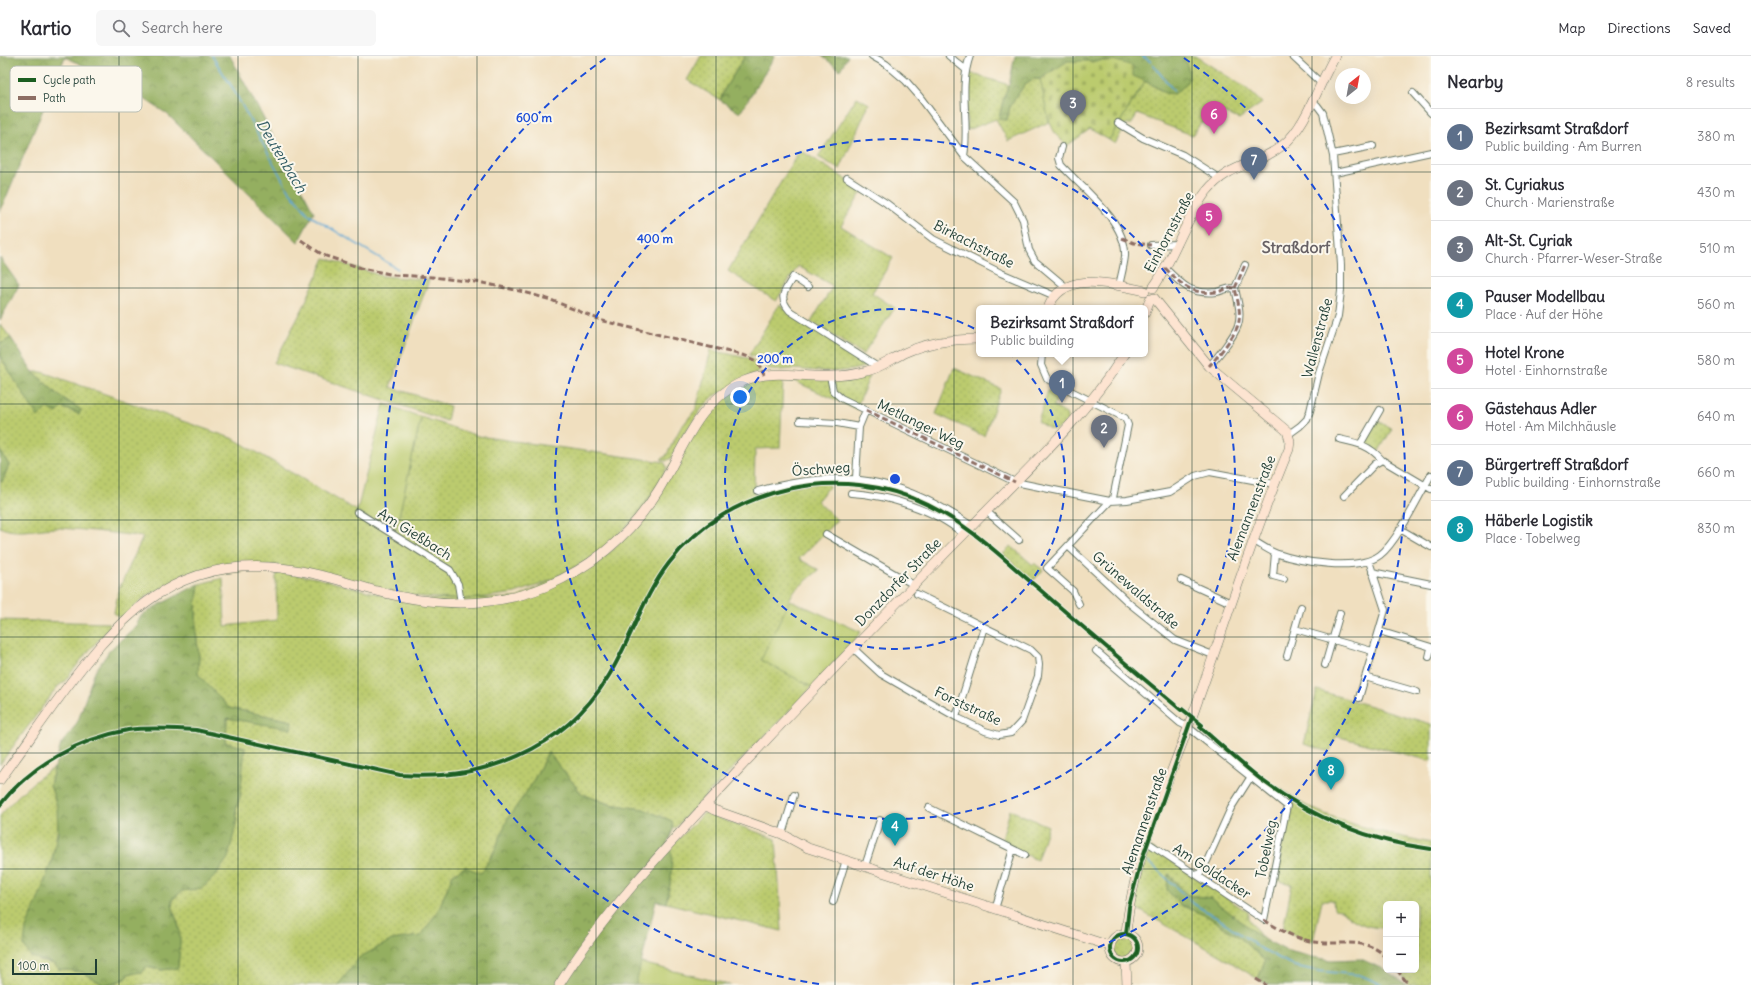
<!DOCTYPE html>
<meta charset="utf-8">
<style>
:root{--surface:#fff;--page:#f7f7f7;--text:#2b2b33;--muted:#7c7c81;--line:#e1e1e2;--accent:#0f766e}
body{margin:0;font-family:Delius,sans-serif;background:var(--page);color:var(--text)}
.controls{position:absolute;right:12px;bottom:12px;display:grid;overflow:hidden;border-radius:6px;box-shadow:0 4px 16px #0002}
.controls button{width:36px;height:36px;display:grid;place-items:center;padding:0;border:0;border-bottom:1px solid var(--line);background:var(--surface);color:var(--text);font:20px sans-serif}
.compass{position:absolute;left:1335px;top:12px;width:36px;height:36px;border-radius:50%;background:var(--surface);box-shadow:0 4px 16px #0002;rotate:31deg}
.scale{position:absolute;left:12px;bottom:10px;width:85px;box-sizing:border-box;padding-left:4px;border:2px solid #1f3d34;border-top:0;font-size:11px;line-height:14px;white-space:nowrap;color:#1f3d34;-webkit-text-stroke:3px #fbf7ec;paint-order:stroke}
.you{position:absolute;left:740px;top:341px;width:14px;height:14px;margin:-10px;border:3px solid #fff;border-radius:50%;background:#1a73e8;box-shadow:0 0 0 6px #1a73e833}
.badge{display:grid;place-items:center;width:26px;height:26px;border-radius:50%;background:var(--accent);color:#fff;font-size:13px;font-weight:700}
.pin{position:absolute;translate:-50% -33px;filter:drop-shadow(0 1px 2px #0008)}
.pin::after{content:'';position:absolute;top:21px;width:14px;height:12px;background:inherit;clip-path:polygon(0 0,100% 0,50% 100%)}
.popup{position:absolute;left:976px;top:249px;width:172px;height:52px;box-sizing:border-box;display:grid;place-content:center;border-radius:6px;background:var(--surface);filter:drop-shadow(0 1px 3px #0005);font-size:13px;white-space:nowrap;color:var(--muted)}
.popup b{font-size:15px;color:var(--text)}
.popup::after{content:'';position:absolute;left:50%;top:100%;margin-left:-8px;border:8px solid transparent;border-top-color:var(--surface)}
.list{margin:0;padding:0;list-style:none}
h2{display:flex;justify-content:space-between;align-items:center;height:52px;margin:0;padding:0 16px;font-size:17px}
h2 small{font-size:13px;font-weight:400;color:var(--muted)}
.list li{display:grid;grid-template-columns:26px 1fr auto;gap:12px;align-items:center;box-sizing:border-box;height:56px;padding:0 16px;border-top:1px solid var(--line)}
.list b{display:block;font-size:15px;white-space:nowrap}
.list p{margin:0;font-size:13px;white-space:nowrap;color:var(--muted)}
.list em{font-size:13px;font-style:normal;color:var(--muted)}
.icon{flex:none;width:22px;height:22px;fill:none;stroke:currentColor;stroke-width:2;stroke-linecap:round;stroke-linejoin:round}
.map{position:relative;flex:none;width:1431px;height:929px;overflow:hidden}
header{display:flex;align-items:center;gap:24px;box-sizing:border-box;height:56px;padding:0 20px;background:var(--surface);border-bottom:1px solid var(--line)}
header strong{font-size:19px}
nav{display:flex;gap:22px;margin-inline-start:auto;font-size:14px}
.search{width:280px;height:36px;background:var(--page);display:flex;align-items:center;gap:10px;box-sizing:border-box;padding:0 14px;border-radius:6px;color:var(--muted);font-size:15px}
main{display:flex}
aside{flex:1;background:var(--surface)}
.map>svg:first-child{display:block}
.grass{fill:url(#grass-dots);stroke:#6d8451}
.forest{fill:url(#forest-crowns);stroke:#5a764a}
.cemetery{fill:url(#cemetery-stones);stroke:#6d8451}
.garden{fill:#bbcb6e;stroke:#6d8451}
.lines{fill:none;stroke-linecap:round;stroke-linejoin:round}
.stream{stroke:#5ba6d3;stroke-width:1.5}
.street-casing{stroke:#687665;stroke-width:8}
.secondary-casing{stroke:#687665;stroke-width:10}
.street{stroke:#fff;stroke-width:6}
.secondary{stroke:#fde4d1;stroke-width:9}
.quiet{stroke:#8d6e63;stroke-width:3;stroke-dasharray:6 3;stroke-linecap:butt}
.cycleway-casing{stroke:#fbf7ec;stroke-width:6}
.cycleway{stroke:#1b5e20;stroke-width:4}
.grid{fill:none;stroke:#1f3d34;stroke-width:1;stroke-opacity:0.55}
.ring{fill:none;stroke:#1d4ed8;stroke-width:2;stroke-dasharray:7 5}
.labels{text-anchor:middle;dominant-baseline:central;stroke-width:4;stroke-linejoin:round;paint-order:stroke}
.street-label{font-size:14px;fill:#1f3d34;stroke:#fbf7ec}
.water-label{font-size:15px;font-style:italic;fill:#315c64;stroke:#fbf7ec}
.quarter-label{font-size:16px;font-weight:bold;fill:#686266;stroke:#fbf7ec}
.key{fill:#fbf7ec;stroke:#b9bfb5;stroke-width:1}
.key-label{font-size:11px;fill:#1f3d34}
.centre{fill:#1d4ed8;stroke:#fbf7ec;stroke-width:2}
.ring-label{font-size:12px;text-anchor:middle;font-weight:bold;fill:#1d4ed8;stroke:#fbf7ec;stroke-width:4;stroke-linejoin:round;paint-order:stroke}
</style>
<header>
<strong>Kartio</strong>
<div class="search"><svg class="icon" aria-label="search" viewBox="0 0 24 24"><circle cx="10" cy="10" r="6"/><path d="M15 15l6 6"/></svg>Search here</div>
<nav><a>Map</a><a>Directions</a><a>Saved</a></nav>
</header>
<main>
<div class="map">
<svg width="1431" height="929" viewBox="0 0 1431 929">
<defs>
<pattern id="grass-dots" width="8" height="8" patternUnits="userSpaceOnUse"><rect width="8" height="8" fill="#bbcb6e"/><path d="M2 2h.1M6 6h.1" fill="none" stroke="#a0af60" stroke-width="1.8" stroke-linecap="round"/></pattern>
<pattern id="forest-crowns" width="20" height="18" patternUnits="userSpaceOnUse"><rect width="20" height="18" fill="#94af61"/><path d="M2 6a3 3 0 1 1 6 0M12 15a3 3 0 1 1 6 0" fill="none" stroke="#789051"/></pattern>
<pattern id="cemetery-stones" width="16" height="16" patternUnits="userSpaceOnUse"><rect width="16" height="16" fill="#bbcb6e"/><path d="M2 7V4a2 2 0 0 1 4 0v3zM10 15v-3a2 2 0 0 1 4 0v3z" fill="#a0af60"/></pattern>
</defs>
<rect width="100%" height="100%" fill="#fbf7ec"/>
<filter id="ink" filterUnits="userSpaceOnUse"><feTurbulence type="fractalNoise" baseFrequency=".025" numOctaves="2"/><feDisplacementMap in="SourceGraphic" scale="8" xChannelSelector="R" yChannelSelector="G"/><feConvolveMatrix kernelMatrix="1 2 1 2 8 2 1 2 1" color-interpolation-filters="sRGB"/></filter>
<filter id="wash" filterUnits="userSpaceOnUse"><feTurbulence type="fractalNoise" baseFrequency=".012" numOctaves="4" result="noise"/><feDisplacementMap in="SourceGraphic" scale="16" xChannelSelector="R" yChannelSelector="G"/><feGaussianBlur stdDeviation="0.9" result="paint"/><feColorMatrix in="noise" values="0 0 0 0 0 0 0 0 0 0 0 0 0 0 0 0 0 1.4 0 .05"/><feComposite in="paint" operator="in"/></filter>
<g filter="url(#wash)">
<rect width="100%" height="100%" fill="#f0dfbf"/>
<!-- grass -->
<path class="grass" d="M 701,0 L 745,0 L 724,34 L 720,44 L 687,24 Z
M 1183,0 L 1195,0 L 1246,32 L 1262,47 L 1239,63 L 1221,56 L 1217,71 L 1202,66 L 1192,79 L 1137,58 L 1131,69 L 1127,67 L 1115,88 L 1109,84 L 1145,25 L 1165,37 L 1188,12 Z
M 966,16 L 1009,29 L 1004,40 L 999,62 L 1007,64 L 1010,50 L 1025,28 L 1033,23 L 1040,23 L 1045,39 L 1049,66 L 1008,85 L 996,63 L 967,74 Z
M 857,41 L 869,48 L 840,113 L 818,101 Z
M 800,94 L 863,134 L 841,170 L 893,202 L 872,237 L 895,252 L 863,298 L 811,266 L 833,230 L 798,210 L 776,245 L 728,215 Z
M 325,202 L 382,220 L 429,224 L 390,331 L 450,350 L 447,365 L 274,307 L 303,252 Z
M 779,249 L 867,305 L 871,308 C 846,319 820,315 794,313 C 787,313 778,315 772,314 C 762,311 761,300 749,299 Z
M 0,268 L 11,282 L 0,288 Z
M 711,294 L 751,303 L 760,308 L 759,316 L 714,340 L 703,351 L 683,379 L 671,402 L 666,405 L 661,403 L 666,400 L 680,373 L 696,353 Z
M 0,295 L 1,302 L 47,352 L 61,351 L 79,358 L 81,354 L 57,338 L 33,316 L 42,316 L 234,383 L 395,477 L 421,361 L 478,380 L 664,406 L 667,411 L 650,441 L 630,467 L 605,491 L 587,505 L 542,528 L 515,537 L 463,544 L 413,540 L 275,509 L 176,525 L 147,540 L 120,562 L 114,557 L 119,533 L 143,481 C 116,477 88,474 61,472 C 42,471 17,480 0,471 L 0,424 L 2,426 L 9,409 L 0,394 Z
M 954,312 L 1001,333 L 984,380 L 936,358 Z
M 870,319 L 856,353 L 794,325 L 783,325 L 780,392 L 755,393 L 754,439 L 791,430 L 827,426 L 829,431 L 817,445 L 837,464 L 799,503 L 819,514 L 794,535 L 789,544 L 812,631 L 673,774 L 672,765 L 643,753 L 609,748 L 582,738 L 548,696 L 530,731 L 481,818 L 465,811 L 453,818 L 438,855 L 421,880 L 392,884 L 340,926 L 338,929 L 106,929 L 126,923 L 128,918 L 146,911 L 162,914 L 178,911 C 179,898 180,884 179,871 C 177,861 172,857 172,844 L 182,835 L 202,832 L 237,764 L 236,752 L 240,741 L 244,691 L 226,687 L 227,662 L 291,672 L 292,665 L 229,652 L 197,618 L 199,601 L 196,576 L 196,550 L 199,528 L 223,522 L 225,570 L 277,564 L 276,521 L 278,516 L 317,522 L 402,544 L 517,542 L 613,494 L 707,356 L 740,330 L 764,322 L 844,323 Z
M 1058,330 L 1063,333 L 1053,350 L 1066,358 L 1068,364 C 1055,378 1053,375 1038,366 L 1048,335 Z
M 1375,363 L 1392,373 L 1377,398 L 1361,387 Z
M 1011,490 L 1033,509 L 1034,507 L 1043,514 L 1033,525 L 1003,498 Z
M 0,564 L 109,567 L 110,571 L 85,599 L 64,626 L 58,630 L 0,708 Z
M 1317,634 L 1431,668 L 1431,705 L 1336,680 L 1330,696 L 1304,688 Z
M 54,712 L 50,729 L 57,750 L 59,765 L 52,804 L 41,836 L 39,905 L 54,908 L 59,913 L 82,916 L 104,929 L 0,929 L 0,760 C 16,741 32,725 54,712 Z
M 1274,729 C 1293,741 1312,754 1333,761 C 1365,773 1398,780 1431,787 L 1431,923 L 1426,929 L 1409,929 L 1398,914 L 1416,914 L 1416,848 L 1386,848 L 1386,872 C 1367,872 1355,867 1341,854 L 1334,853 L 1333,844 L 1322,844 L 1313,885 L 1297,880 L 1283,873 L 1292,828 L 1274,824 L 1292,746 L 1272,732 Z
M 1010,754 L 1048,770 L 1037,804 L 1001,787 Z
M 704,757 L 776,783 L 782,875 L 666,847 L 671,823 L 669,793 Z
M 1149,791 L 1248,856 L 1248,862 L 1262,882 L 1211,842 L 1187,839 L 1169,818 L 1180,849 L 1207,860 L 1239,881 L 1265,905 L 1258,923 L 1219,899 L 1134,851 L 1136,830 Z
M1113 892a12 12 0 1 1 24 0a12 12 0 1 1-24 0Z"/>
<!-- forest -->
<path class="forest" d="M 0,0 L 230,0 L 314,156 L 298,186 L 167,58 L 119,26 L 65,1 L 0,156 Z
M 745,0 L 775,0 L 740,57 L 720,44 L 724,34 Z
M 822,0 L 848,0 L 840,14 Z
M 1015,0 L 1183,0 C 1192,19 1192,26 1174,38 L 1165,37 L 1153,29 L 1133,20 L 1116,5 L 1068,5 L 1040,23 L 1033,23 L 1025,28 L 1010,50 L 1007,64 L 999,63 L 1004,40 L 1009,29 Z
M 0,202 L 19,229 L 0,264 Z
M 11,282 L 33,316 L 57,338 L 81,354 L 79,358 L 62,351 L 57,357 L 47,352 L 38,361 L 1,302 L 0,288 Z
M 0,394 L 9,409 L 2,426 L 0,424 Z
M 199,528 L 196,550 L 196,576 L 199,601 L 198,618 L 229,652 L 292,665 L 291,673 L 227,662 L 226,687 L 245,691 L 240,741 L 236,752 L 237,764 L 228,802 L 216,819 L 202,832 L 182,835 L 172,844 C 172,853 175,859 178,868 C 182,881 179,898 178,912 L 162,914 L 146,911 L 143,916 L 128,918 L 126,923 L 104,929 L 82,916 L 59,913 L 54,908 L 31,901 L 24,890 L 26,872 L 41,836 L 52,804 L 58,777 L 57,750 L 50,729 L 61,688 L 71,676 L 78,665 L 94,617 L 110,594 L 136,570 L 141,560 L 157,550 Z
M 548,696 L 582,738 L 609,748 L 643,753 L 672,765 L 673,774 L 667,788 L 672,798 L 671,823 L 666,847 L 656,845 L 636,929 L 338,929 L 360,901 L 392,884 L 421,880 L 438,855 L 453,818 L 465,811 L 481,817 L 493,798 L 508,762 L 530,731 Z
M 1168,818 L 1187,839 L 1211,842 L 1262,882 L 1285,894 L 1312,901 L 1331,904 L 1361,903 L 1387,915 L 1407,929 L 1268,929 L 1258,923 L 1265,905 L 1239,881 L 1207,860 L 1180,849 L 1167,834 Z"/>
<!-- cemetery -->
<path class="cemetery" d="M 1068,5 L 1116,5 L 1133,10 L 1133,20 L 1145,25 L 1109,84 L 1090,73 L 1068,89 C 1046,78 1046,45 1040,23 Z"/>
<!-- garden -->
<path class="garden" d="M 384,348 L 421,361 L 395,478 L 357,455 Z
M 790,544 L 861,576 L 812,631 L 761,604 Z
M 641,907 L 731,929 L 636,929 Z"/>
<g class="lines">
<!-- stream -->
<path class="stream" d="M 212,0 L 232,31 L 287,132 L 309,159 L 398,213
M 1142,0 L 1150,5 L 1174,35
M 1149,806 L 1194,848 L 1225,867 L 1260,892 L 1294,910 L 1318,915 L 1360,919 L 1383,929"/>
</g>
</g>
<g filter="url(#ink)">
<g class="lines">
<defs>
<path id="street" d="M 872,0 L 886,8 L 906,25 L 920,41 L 964,100 L 1014,146 L 1023,164 L 1029,194 L 1035,205 L 1066,231
M 949,0 L 965,13
M 1292,0 L 1321,27
M 1413,37 L 1431,57
M 1118,67 L 1143,82 L 1183,99 L 1219,122
M 1062,91 L 1059,102 L 1061,109 C 1082,132 1127,166 1125,200 C 1124,210 1121,220 1119,230
M 1333,98 L 1373,90
M 964,100 C 970,66 958,33 970,0
M 1335,117 L 1431,96
M 847,122 L 886,147 L 933,183 L 1001,217 L 1055,240
M 1151,189 L 1178,188
M 1165,212 C 1182,229 1191,239 1217,236 C 1223,235 1228,231 1235,232 C 1237,243 1242,257 1238,269 C 1235,279 1217,302 1209,310
M 808,231 L 793,221 C 784,236 778,241 790,255 L 878,311
M 1235,232 L 1245,209
M 1042,298 L 1041,309 L 1047,323 L 1125,362 L 1128,369 L 1113,442 L 1047,512 L 1073,535 L 1079,548
M 830,320 L 833,335 L 841,342 L 1015,426 L 1049,433 L 1110,445 L 1127,444 L 1170,436 L 1195,420 L 1210,416 L 1274,428
M 800,365 L 837,367 L 859,371
M 1289,378 L 1300,370 L 1307,363 L 1310,355 L 1319,317 L 1338,260 L 1341,235 L 1341,209 L 1333,100 L 1323,57 L 1317,49 L 1312,45
M 1339,383 C 1358,387 1369,389 1382,404
M 1361,387 L 1380,354
M 856,422 L 859,371 L 866,354
M 758,435 C 843,412 898,420 972,470
M 851,437 C 887,439 936,454 963,478
M 1344,440 L 1375,408 L 1382,404 L 1431,433
M 986,455 L 1019,484
M 357,456 L 450,514 L 458,528 L 461,547
M 1400,473 L 1431,491
M 826,478 L 914,529
M 1254,485 C 1261,489 1268,494 1275,497 C 1300,506 1357,516 1380,499 C 1397,486 1419,440 1431,419
M 1068,490 L 1130,548 L 1175,584 L 1213,599
M 1275,497 L 1273,520 L 1284,523
M 1372,516 L 1431,528
M 1181,524 L 1231,547
M 1295,573 L 1372,595
M 1379,575 L 1431,591
M 854,593 L 881,618 L 919,640 L 956,661 L 985,675 L 999,679 L 1011,677 L 1022,665 L 1038,620 L 1039,609 L 1038,601 L 1031,594 L 917,538
M 1096,595 L 1180,667 L 1188,671 L 1287,750 L 1264,864 L 1147,786
M 1287,600 L 1301,551
M 1429,601 L 1431,592
M 1325,609 L 1340,557
M 1365,621 L 1417,636
M 1359,642 L 1385,554 L 1369,505
M 956,661 L 984,571
M 929,752 L 1025,799
M 782,778 L 794,739
M 865,810 L 880,764
M 1198,820 L 1207,805 L 1231,752 L 1250,722
M 833,846 L 846,804
M 995,853 L 1013,793"/>
<path id="secondary" d="M 1153,232 C 1174,203 1184,165 1206,136 C 1230,106 1258,110 1283,89 C 1306,71 1320,25 1335,0
M 1048,252 C 1064,212 1114,229 1145,235
M 1145,257 L 1150,243
M 0,724 C 20,697 39,669 59,642 C 114,567 167,505 269,511 C 305,513 339,524 373,534 C 431,550 491,554 547,530 C 594,510 631,478 658,435 C 683,395 697,345 744,325 C 774,312 801,322 832,320 C 843,320 856,318 867,315 C 880,312 892,303 904,297 C 928,286 952,283 979,283
M 705,749 L 714,754 L 782,778 L 808,792 L 1110,890
M1110 892a14 14 0 1 1 28 0a14 14 0 1 1-28 0Z
M 1126,878 C 1132,805 1167,730 1192,661 C 1224,572 1252,481 1289,393 L 1290,385 L 1287,375 L 1209,310 L 1154,242
M 1126,907 L 1127,929
M 559,929 C 609,849 675,782 739,713 C 815,632 891,552 969,473 C 1022,418 1084,363 1124,298"/>
</defs>
<!-- street casing -->
<use href="#street" class="street-casing"/>
<!-- secondary casing -->
<use href="#secondary" class="secondary-casing"/>
<!-- street -->
<use href="#street" class="street"/>
<!-- secondary -->
<use href="#secondary" class="secondary"/>
<!-- quiet -->
<path class="quiet" d="M 1122,182 L 1134,187 L 1151,189
M 301,184 L 323,199 L 361,212 L 394,219 L 432,221 L 483,227 L 524,236 L 551,244 L 603,265 L 746,300 L 757,305 L 764,319
M 1165,212 C 1182,229 1191,239 1217,236 C 1223,235 1228,231 1235,232 C 1237,243 1242,257 1238,269 C 1235,279 1217,302 1209,310
M 1235,232 L 1245,209
M 866,354 L 1015,426
M 1264,864 C 1280,874 1296,883 1315,886 C 1341,890 1366,880 1386,901
M 1397,914 L 1409,929
M 1256,923 L 1266,929"/>
<defs>
<path id="cycleway" d="M 0,749 C 31,709 79,683 128,674 C 150,671 174,673 196,674 L 400,719 C 484,725 563,694 608,621 C 631,584 642,542 669,507 C 728,430 841,406 928,449 C 972,471 1001,501 1038,532 C 1085,573 1133,614 1181,654 L 1182,653 L 1202,669 L 1200,671 C 1221,689 1241,708 1263,725 C 1313,762 1369,785 1431,793
M1110 892a14 14 0 1 1 28 0a14 14 0 1 1-28 0Z
M 1126,878 L 1129,851 L 1140,809 L 1192,661"/>
</defs>
<!-- cycleway casing -->
<use href="#cycleway" class="cycleway-casing"/>
<!-- cycleway -->
<use href="#cycleway" class="cycleway"/>
</g>
</g>
<!-- grid -->
<path class="grid" d="M 119,0 L 119,929M 238,0 L 238,929M 358,0 L 358,929M 477,0 L 477,929M 596,0 L 596,929M 716,0 L 716,929M 835,0 L 835,929M 954,0 L 954,929M 1073,0 L 1073,929M 1192,0 L 1192,929M 1312,0 L 1312,929M 0,116 L 1431,116M 0,232 L 1431,232M 0,348 L 1431,348M 0,464 L 1431,464M 0,581 L 1431,581M 0,697 L 1431,697M 0,813 L 1431,813"/>
<!-- distance rings -->
<g class="ring">
<circle cx="895" cy="423" r="170"/>
<circle cx="895" cy="423" r="340"/>
<path d="M819 928A511 511 0 0 1 606 2M1184 2A511 511 0 0 1 971 928"/>
</g>
<g class="labels">
<!-- street labels -->
<g class="street-label">
<text transform="translate(1169 176) rotate(-62)">Einhornstraße</text>
<text transform="translate(974 188) rotate(27)">Birkachstraße</text>
<text transform="translate(1317 282) rotate(-75)">Wallenstraße</text>
<text transform="translate(921 368) rotate(26)">Metlanger Weg</text>
<text transform="translate(821 413) rotate(-4)">Öschweg</text>
<text transform="translate(1251 452) rotate(-69)">Alemannenstraße</text>
<text transform="translate(415 478) rotate(32)">Am Gießbach</text>
<text transform="translate(898 526) rotate(-46)">Donzdorfer Straße</text>
<text transform="translate(1136 534) rotate(41)">Grünewaldstraße</text>
<text transform="translate(968 650) rotate(25)">Forststraße</text>
<text transform="translate(1144 765) rotate(-71)">Alemannenstraße</text>
<text transform="translate(1266 793) rotate(-79)">Tobelweg</text>
<text transform="translate(1212 815) rotate(33)">Am Goldacker</text>
<text transform="translate(934 818) rotate(18)">Auf der Höhe</text>
</g>
<!-- water labels -->
<g class="water-label">
<text transform="translate(282 100) rotate(59)">Deutenbach</text>
</g>
<!-- quarter labels -->
<g class="quarter-label">
<text x="1296" y="191">Straßdorf</text>
</g>
</g>
<!-- legend -->
<rect x="10" y="10" width="132" height="46" rx="6" class="key"/>
<rect x="18" y="22" width="18" height="4" fill="#1b5e20"/>
<rect x="18" y="40" width="18" height="4" fill="#8d6e63"/>
<g class="key-label">
<text x="43" y="28">Cycle path</text>
<text x="43" y="46">Path</text>
</g>
<circle cx="895" cy="423" r="6" class="centre"/>
<g class="ring-label">
<text x="534" y="66">600 m</text>
<text x="655" y="187">400 m</text>
<text x="775" y="307">200 m</text>
</g>
</svg>
<div class="controls">
<button>+</button>
<button>−</button>
</div>
<svg class="compass" viewBox="-18 -18 36 36"><path d="M0-13l5 13h-10z" fill="#e53935"/><path d="M0 13l5-13h-10z" fill="#7c7c81"/></svg>
<div class="scale">100 m</div>
<div class="you"></div>
<div class="pin badge" style="left:1062px;top:347px;background:#5c6f8a">1</div>
<div class="popup"><b>Bezirksamt Straßdorf</b>Public building</div>
<div class="pin badge" style="left:1104px;top:392px;background:#6b7280">2</div>
<div class="pin badge" style="left:1073px;top:67px;background:#6b7280">3</div>
<div class="pin badge" style="left:895px;top:790px;background:#0f9aa8">4</div>
<div class="pin badge" style="left:1209px;top:180px;background:#d1479c">5</div>
<div class="pin badge" style="left:1214px;top:78px;background:#d1479c">6</div>
<div class="pin badge" style="left:1254px;top:124px;background:#5c6f8a">7</div>
<div class="pin badge" style="left:1331px;top:734px;background:#0f9aa8">8</div>
</div>
<aside>
<h2>Nearby<small>8 results</small></h2>
<ul class="list">
<li><span class="badge" style="background:#5c6f8a">1</span><div><b>Bezirksamt Straßdorf</b><p>Public building · Am Burren</p></div><em>380 m</em></li>
<li><span class="badge" style="background:#6b7280">2</span><div><b>St. Cyriakus</b><p>Church · Marienstraße</p></div><em>430 m</em></li>
<li><span class="badge" style="background:#6b7280">3</span><div><b>Alt-St. Cyriak</b><p>Church · Pfarrer-Weser-Straße</p></div><em>510 m</em></li>
<li><span class="badge" style="background:#0f9aa8">4</span><div><b>Pauser Modellbau</b><p>Place · Auf der Höhe</p></div><em>560 m</em></li>
<li><span class="badge" style="background:#d1479c">5</span><div><b>Hotel Krone</b><p>Hotel · Einhornstraße</p></div><em>580 m</em></li>
<li><span class="badge" style="background:#d1479c">6</span><div><b>Gästehaus Adler</b><p>Hotel · Am Milchhäusle</p></div><em>640 m</em></li>
<li><span class="badge" style="background:#5c6f8a">7</span><div><b>Bürgertreff Straßdorf</b><p>Public building · Einhornstraße</p></div><em>660 m</em></li>
<li><span class="badge" style="background:#0f9aa8">8</span><div><b>Häberle Logistik</b><p>Place · Tobelweg</p></div><em>830 m</em></li>
</ul>
</aside>
</main>
